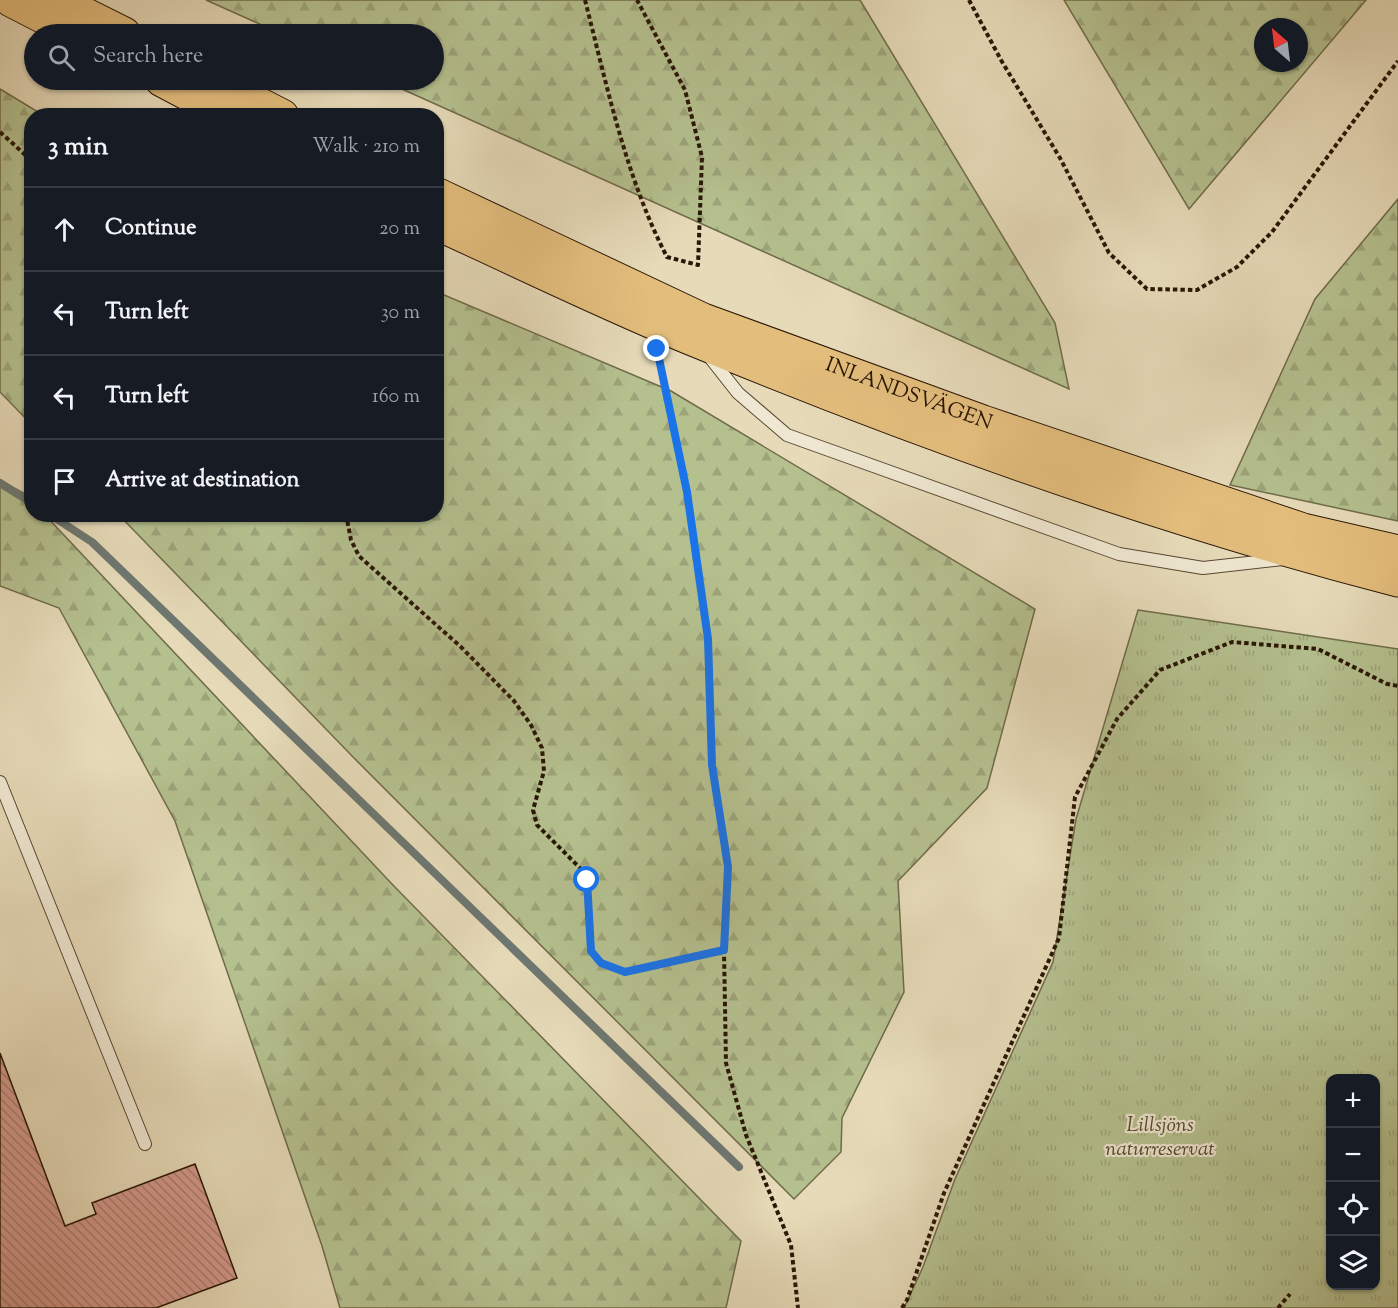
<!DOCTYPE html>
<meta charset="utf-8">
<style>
:root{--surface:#171b24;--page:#20242c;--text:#f1f3f6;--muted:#9ea1a6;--line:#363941}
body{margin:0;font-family:"Sorts Mill Goudy",serif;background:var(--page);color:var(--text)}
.controls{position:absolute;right:18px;bottom:18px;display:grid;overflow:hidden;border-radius:12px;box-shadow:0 2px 4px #0004}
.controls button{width:54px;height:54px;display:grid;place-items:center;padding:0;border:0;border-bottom:2px solid var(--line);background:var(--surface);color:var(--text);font:30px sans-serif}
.compass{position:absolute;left:1254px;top:18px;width:54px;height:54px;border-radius:50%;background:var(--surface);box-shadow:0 2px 4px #0004;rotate:332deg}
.stop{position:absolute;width:18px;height:18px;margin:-14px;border:4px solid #1a73e8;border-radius:50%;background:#fff}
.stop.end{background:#1a73e8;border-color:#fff;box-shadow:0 2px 6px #0008}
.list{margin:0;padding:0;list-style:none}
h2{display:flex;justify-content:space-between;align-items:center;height:78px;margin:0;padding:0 24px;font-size:26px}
h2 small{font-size:20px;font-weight:400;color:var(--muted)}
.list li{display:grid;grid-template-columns:39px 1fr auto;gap:18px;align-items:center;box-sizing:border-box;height:84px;padding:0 24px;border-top:2px solid var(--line)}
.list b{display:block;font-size:22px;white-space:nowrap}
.list em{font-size:20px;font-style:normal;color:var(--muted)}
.icon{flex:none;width:33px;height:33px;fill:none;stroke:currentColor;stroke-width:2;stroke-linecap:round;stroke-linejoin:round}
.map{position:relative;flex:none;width:1398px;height:1308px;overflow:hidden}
.search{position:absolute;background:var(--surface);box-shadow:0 2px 4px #0004;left:24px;top:24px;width:420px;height:66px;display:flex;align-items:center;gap:15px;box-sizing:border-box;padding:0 21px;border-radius:33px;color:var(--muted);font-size:22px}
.panel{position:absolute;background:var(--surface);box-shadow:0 2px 4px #0004;left:24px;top:108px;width:420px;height:414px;border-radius:24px}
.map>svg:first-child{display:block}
.forest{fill:url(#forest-firs);stroke:#6f6b4a;stroke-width:1.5;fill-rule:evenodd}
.park{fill:url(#park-tufts);stroke:#6f6b4a;stroke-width:1.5;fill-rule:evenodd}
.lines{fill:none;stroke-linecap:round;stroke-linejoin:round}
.stream{stroke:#6d7771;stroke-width:8}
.building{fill:url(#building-back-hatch);stroke:#291605;stroke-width:1.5}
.lane-casing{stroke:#584732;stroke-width:14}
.highway-casing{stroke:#291605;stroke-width:35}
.path{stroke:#291605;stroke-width:4;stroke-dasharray:4.5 3;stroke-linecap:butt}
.lane{stroke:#efe7d1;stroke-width:12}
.highway{stroke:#e3bd7c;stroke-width:33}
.route{stroke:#1a73e8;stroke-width:8}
.labels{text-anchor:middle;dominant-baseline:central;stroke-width:4.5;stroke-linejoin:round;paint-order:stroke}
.street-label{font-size:21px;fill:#291605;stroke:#efe7d1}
.park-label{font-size:21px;font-style:italic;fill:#53492e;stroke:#efe7d1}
</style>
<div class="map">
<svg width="1398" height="1308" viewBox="0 0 1398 1308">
<defs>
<pattern id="forest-firs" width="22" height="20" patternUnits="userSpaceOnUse" patternTransform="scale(1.5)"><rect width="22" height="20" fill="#b5c08f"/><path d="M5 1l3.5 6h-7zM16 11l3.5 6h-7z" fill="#9ca47a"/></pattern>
<pattern id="park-tufts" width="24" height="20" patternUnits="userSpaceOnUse" patternTransform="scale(1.5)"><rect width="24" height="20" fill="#b5c08f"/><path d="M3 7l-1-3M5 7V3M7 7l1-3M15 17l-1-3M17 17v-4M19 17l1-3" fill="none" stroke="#9ca47a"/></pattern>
<pattern id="building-back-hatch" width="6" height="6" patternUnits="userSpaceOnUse" patternTransform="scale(1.5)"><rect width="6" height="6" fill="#d3988a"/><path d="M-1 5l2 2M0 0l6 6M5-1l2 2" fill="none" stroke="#ab7b6f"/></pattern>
</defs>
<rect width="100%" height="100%" fill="#e6dab8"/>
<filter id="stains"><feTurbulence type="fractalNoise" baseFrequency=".00333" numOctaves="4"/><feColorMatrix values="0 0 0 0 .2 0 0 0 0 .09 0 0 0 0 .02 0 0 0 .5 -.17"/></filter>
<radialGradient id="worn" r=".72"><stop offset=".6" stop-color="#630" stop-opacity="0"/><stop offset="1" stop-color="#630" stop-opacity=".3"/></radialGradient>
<!-- forest -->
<path class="forest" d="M 206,0 L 860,0 L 1055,323 L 1069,389 L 382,80 L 434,80 L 434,34 L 282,34 Z
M 1064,0 L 1366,0 L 1189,209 ZM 1263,27 L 1299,27 L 1299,63 L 1263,63 Z
M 0,89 L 43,115 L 32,116 L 31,424 L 0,392 Z
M 1398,199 L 1398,521 L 1230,485 L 1315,299 Z
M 437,292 L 671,391 L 1035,609 L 987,788 L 898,881 L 904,992 L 842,1118 L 841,1152 L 794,1199 L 353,757 L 119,515 L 436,514 Z
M 0,481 L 24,493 L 31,500 L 32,514 L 45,515 L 391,883 L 741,1241 L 726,1308 L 340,1308 L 322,1246 L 175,821 L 59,608 L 0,586 Z"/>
<!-- park -->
<path class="park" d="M 1138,610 L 1398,649 L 1398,1308 L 904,1308 L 923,1267 L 955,1179 L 1053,962 L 1076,819 ZM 1330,1078 L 1376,1078 L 1376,1286 L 1330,1286 Z"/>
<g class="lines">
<!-- stream -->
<path class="stream" d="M 0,483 L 32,503
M 49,514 L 92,542 L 739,1167"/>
</g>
<!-- building -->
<path class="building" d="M 0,1053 L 65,1226 L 96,1214 L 92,1203 L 195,1164 L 237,1278 L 156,1308 L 0,1308 Z"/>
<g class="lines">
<defs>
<path id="lane" d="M 708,355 L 738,393 L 787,435 L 1119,554 L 1203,568 L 1283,559
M 0,782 L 145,1144"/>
<g id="highway">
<path d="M 11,0 L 77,34"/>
<path d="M 56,0 L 124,34"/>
<path d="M 162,80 L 230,116"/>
<path d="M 212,80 L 282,116"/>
<path id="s1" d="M 436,194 L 703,320 L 983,422 L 1303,530 L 1398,552"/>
<path d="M 436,223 C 524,263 611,306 700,342 C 926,435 1162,519 1398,580"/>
</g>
</defs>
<!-- lane casing -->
<use href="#lane" class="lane-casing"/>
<!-- highway casing -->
<use href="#highway" class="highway-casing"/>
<!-- path -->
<path class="path" d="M 585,0 C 607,86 626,178 667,257 L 698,265 L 702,157 L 685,90 L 637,0
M 969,0 L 1001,60 L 1060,158 L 1109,253 L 1147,289 L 1197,290 L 1237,267 L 1272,232 L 1398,61
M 0,132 L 32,161
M 659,355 L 687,492 L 708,639 L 712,765 L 728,867 L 724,950 L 726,1063 L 746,1135 L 791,1245 L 798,1308
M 346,514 L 351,540 L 359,556 L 462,648 L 514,701 L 531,725 L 542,748 L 544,771 L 533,810 L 537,825 L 581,869 L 587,880 L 591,951 L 601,963 L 625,972 L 724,950
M 902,1308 L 907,1300 L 944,1193 L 1059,938 L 1075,797 L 1117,719 L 1160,670 L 1232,642 L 1318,649 L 1387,684 L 1398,686
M 1278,1308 L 1290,1294"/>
<!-- lane -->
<use href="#lane" class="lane"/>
<!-- highway -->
<use href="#highway" class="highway"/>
</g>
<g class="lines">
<!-- route -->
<path class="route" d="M 587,880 L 591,951 L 601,963 L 625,972 L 724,950 L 728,867 L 712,765 L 708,639 L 687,492 L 657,349"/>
</g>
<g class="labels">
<!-- street labels -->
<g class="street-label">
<text stroke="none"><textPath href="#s1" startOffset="514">INLANDSVÄGEN</textPath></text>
</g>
<!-- park labels -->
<g class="park-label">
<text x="1160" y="1126">Lillsjöns<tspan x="1160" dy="24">naturreservat</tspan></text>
</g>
</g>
<rect width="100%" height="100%" filter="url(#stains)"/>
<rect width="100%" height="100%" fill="url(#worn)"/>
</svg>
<div class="controls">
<button>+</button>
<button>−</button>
<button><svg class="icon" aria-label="locate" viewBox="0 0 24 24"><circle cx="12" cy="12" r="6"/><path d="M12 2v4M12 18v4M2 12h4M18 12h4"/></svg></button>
<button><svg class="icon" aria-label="layers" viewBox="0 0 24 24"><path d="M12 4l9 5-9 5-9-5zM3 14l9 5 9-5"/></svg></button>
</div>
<svg class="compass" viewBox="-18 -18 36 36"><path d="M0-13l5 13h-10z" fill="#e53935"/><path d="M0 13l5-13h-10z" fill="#9ea1a6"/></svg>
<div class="stop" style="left:587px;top:880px"></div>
<div class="stop end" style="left:657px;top:349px"></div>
<div class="search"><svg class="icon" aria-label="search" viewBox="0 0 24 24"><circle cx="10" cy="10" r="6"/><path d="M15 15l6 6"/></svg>Search here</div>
<section class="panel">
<h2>3 min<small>Walk · 210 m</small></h2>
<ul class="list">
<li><svg class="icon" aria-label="ahead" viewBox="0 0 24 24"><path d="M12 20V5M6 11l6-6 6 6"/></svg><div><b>Continue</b></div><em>20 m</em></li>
<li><svg class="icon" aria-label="left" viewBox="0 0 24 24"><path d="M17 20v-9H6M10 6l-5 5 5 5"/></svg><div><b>Turn left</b></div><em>30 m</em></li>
<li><svg class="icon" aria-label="left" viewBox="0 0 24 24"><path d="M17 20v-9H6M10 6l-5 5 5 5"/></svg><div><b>Turn left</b></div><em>160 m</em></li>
<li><svg class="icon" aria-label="arrive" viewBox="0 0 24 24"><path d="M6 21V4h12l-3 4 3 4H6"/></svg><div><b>Arrive at destination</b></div></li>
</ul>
</section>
</div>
